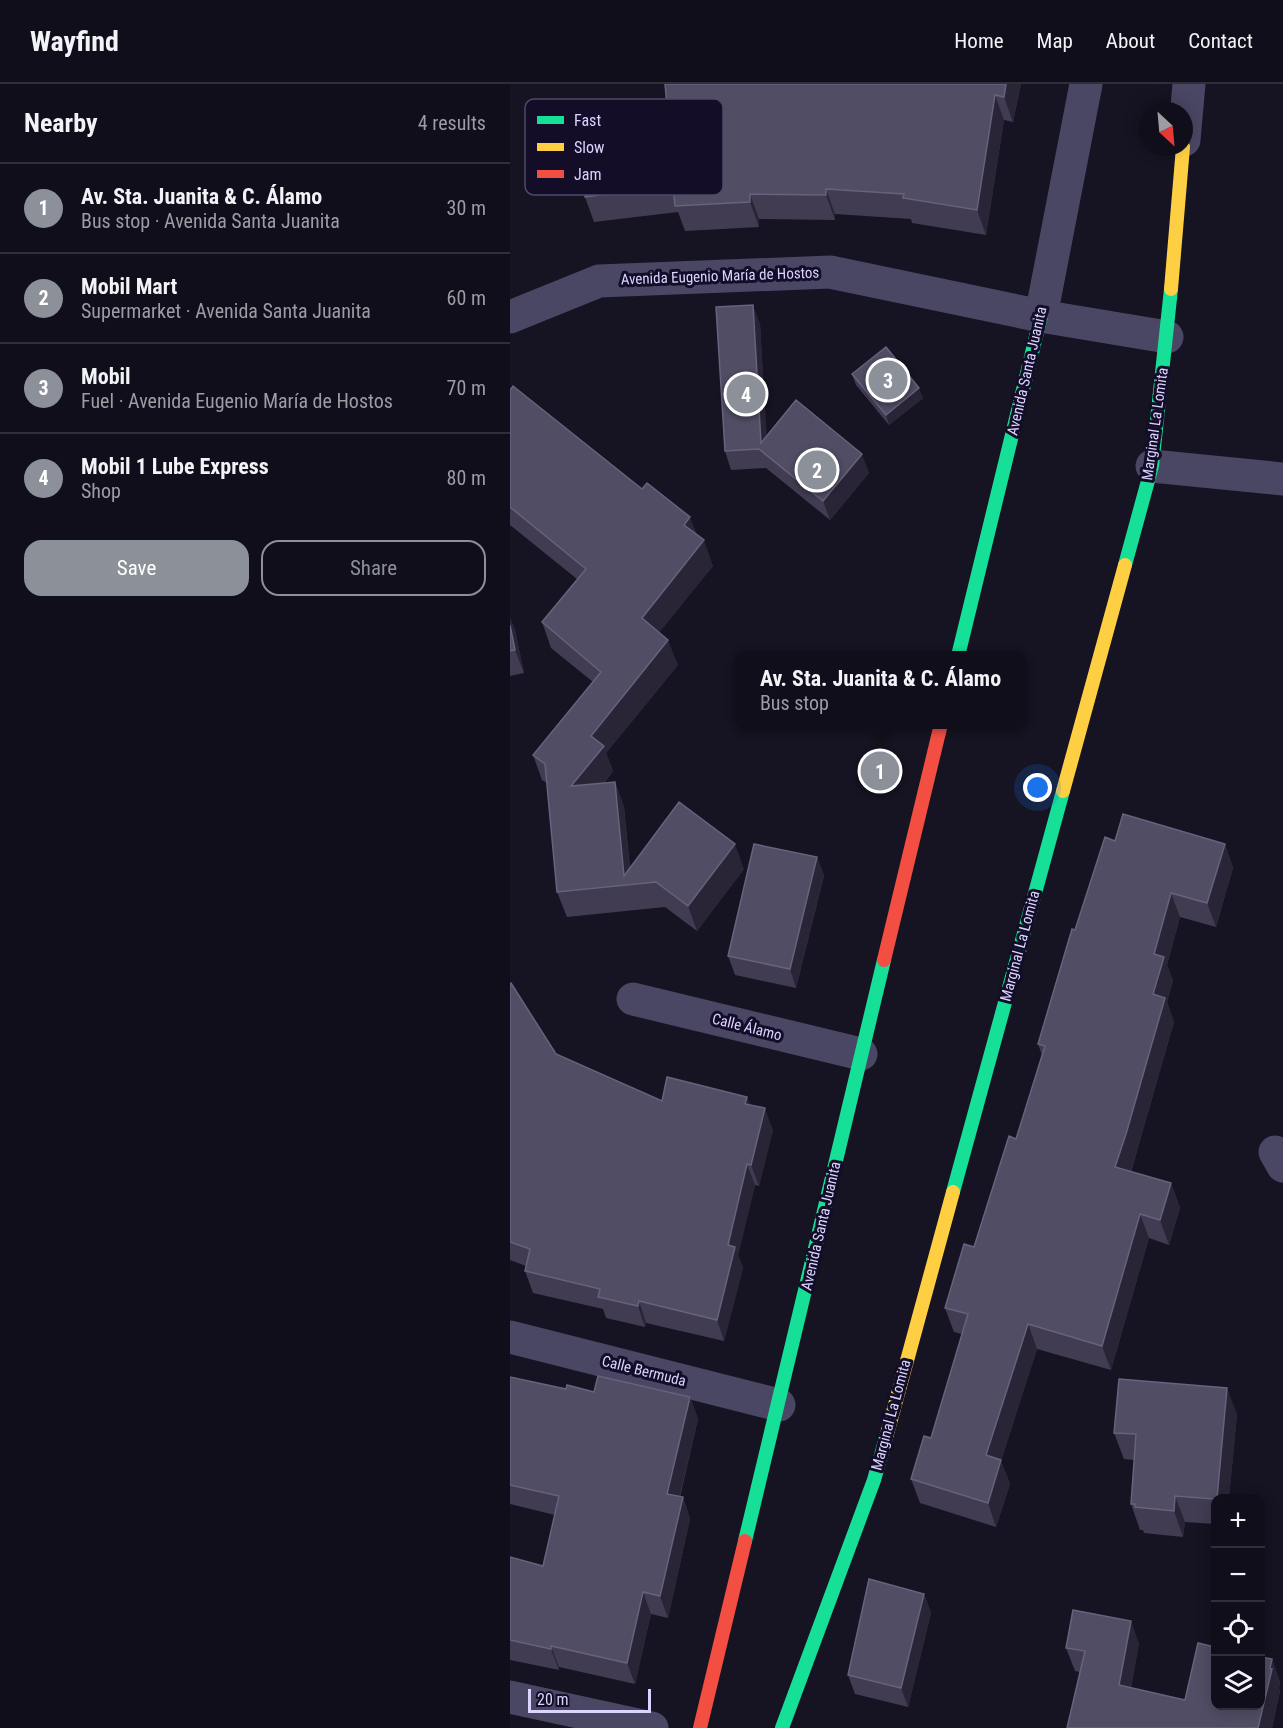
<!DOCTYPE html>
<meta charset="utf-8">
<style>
:root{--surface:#100e1a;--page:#1e1c27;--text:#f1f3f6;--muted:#9c9ca2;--line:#302e39;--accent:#8c9099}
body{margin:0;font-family:"Roboto Condensed",sans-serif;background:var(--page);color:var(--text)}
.controls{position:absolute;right:18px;bottom:18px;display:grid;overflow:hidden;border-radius:12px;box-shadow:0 3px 15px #0003}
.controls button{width:54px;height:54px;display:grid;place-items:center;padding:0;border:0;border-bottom:2px solid var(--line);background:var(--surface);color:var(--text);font:30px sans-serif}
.compass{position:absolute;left:629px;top:18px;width:54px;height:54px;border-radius:50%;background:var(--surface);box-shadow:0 3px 15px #0003;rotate:154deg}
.scale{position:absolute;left:18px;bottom:15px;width:123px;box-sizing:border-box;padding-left:6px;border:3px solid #dbd4ff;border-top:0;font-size:16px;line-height:21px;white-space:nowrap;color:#dbd4ff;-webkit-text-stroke:4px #130d28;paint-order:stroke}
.you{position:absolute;left:528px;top:704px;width:21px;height:21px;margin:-15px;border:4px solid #fff;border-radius:50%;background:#1a73e8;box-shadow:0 0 0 9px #1a73e833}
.badge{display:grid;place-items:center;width:39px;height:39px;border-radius:50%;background:var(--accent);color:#fff;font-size:20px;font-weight:700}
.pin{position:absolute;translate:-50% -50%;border:3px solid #fff;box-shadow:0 2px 6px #0006}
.popup{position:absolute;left:225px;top:567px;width:291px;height:78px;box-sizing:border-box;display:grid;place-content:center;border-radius:12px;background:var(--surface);filter:drop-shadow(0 2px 4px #0005);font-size:20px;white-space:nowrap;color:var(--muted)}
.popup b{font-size:22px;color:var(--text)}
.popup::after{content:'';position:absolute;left:50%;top:100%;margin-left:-12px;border:12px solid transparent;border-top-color:var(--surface)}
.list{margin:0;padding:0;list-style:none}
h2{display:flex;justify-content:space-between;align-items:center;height:78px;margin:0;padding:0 24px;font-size:26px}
h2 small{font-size:20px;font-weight:400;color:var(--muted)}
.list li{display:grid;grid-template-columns:39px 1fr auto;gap:18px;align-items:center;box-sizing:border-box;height:90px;padding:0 24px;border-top:2px solid var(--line)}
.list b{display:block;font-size:22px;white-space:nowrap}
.list p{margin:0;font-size:20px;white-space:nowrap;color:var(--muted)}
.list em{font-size:20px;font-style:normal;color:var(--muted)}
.actions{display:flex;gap:12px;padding:18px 24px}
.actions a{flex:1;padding:14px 0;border:2px solid var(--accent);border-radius:18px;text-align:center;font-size:21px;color:var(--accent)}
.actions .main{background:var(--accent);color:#fff}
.icon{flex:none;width:33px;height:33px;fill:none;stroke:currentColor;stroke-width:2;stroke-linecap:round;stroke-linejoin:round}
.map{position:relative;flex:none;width:773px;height:1644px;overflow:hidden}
header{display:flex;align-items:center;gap:36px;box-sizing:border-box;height:84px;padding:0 30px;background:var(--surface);border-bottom:2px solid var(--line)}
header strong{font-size:28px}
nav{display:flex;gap:33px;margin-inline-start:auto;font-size:21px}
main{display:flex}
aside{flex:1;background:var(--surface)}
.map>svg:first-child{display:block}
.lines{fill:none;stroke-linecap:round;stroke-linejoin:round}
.street{stroke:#4a4764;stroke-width:33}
.fast{stroke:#16e098;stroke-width:14}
.slow{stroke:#ffcf43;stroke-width:14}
.jam{stroke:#f24e42;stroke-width:14}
.wall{fill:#413c52}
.shaded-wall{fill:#292537}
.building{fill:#514d65;stroke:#67627d;stroke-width:1.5}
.labels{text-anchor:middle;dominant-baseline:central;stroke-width:6;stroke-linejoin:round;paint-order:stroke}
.street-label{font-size:15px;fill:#dbd4ff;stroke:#130d28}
.key{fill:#130d28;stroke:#4f4968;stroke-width:1.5}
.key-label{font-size:16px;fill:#dbd4ff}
</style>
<header>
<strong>Wayfind</strong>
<nav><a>Home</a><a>Map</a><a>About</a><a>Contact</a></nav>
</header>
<main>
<aside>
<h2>Nearby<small>4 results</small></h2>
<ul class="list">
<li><span class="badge">1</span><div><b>Av. Sta. Juanita &amp; C. Álamo</b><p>Bus stop · Avenida Santa Juanita</p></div><em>30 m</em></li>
<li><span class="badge">2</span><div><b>Mobil Mart</b><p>Supermarket · Avenida Santa Juanita</p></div><em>60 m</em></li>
<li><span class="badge">3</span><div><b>Mobil</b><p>Fuel · Avenida Eugenio María de Hostos</p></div><em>70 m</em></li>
<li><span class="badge">4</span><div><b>Mobil 1 Lube Express</b><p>Shop</p></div><em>80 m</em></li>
</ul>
<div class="actions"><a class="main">Save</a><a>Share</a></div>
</aside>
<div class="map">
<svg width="773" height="1644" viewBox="0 0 773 1644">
<rect width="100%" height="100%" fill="#161322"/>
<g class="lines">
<!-- street -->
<path class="street" d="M 674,56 L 679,0
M 531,232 L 576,0
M 0,233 L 89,197 L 320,188 L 531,232 L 657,253
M 642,382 L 773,395
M 123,915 L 351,970
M 765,1068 L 773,1082
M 0,1253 L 269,1321
M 0,1613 L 142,1644"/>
<!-- fast -->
<path class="fast" d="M 615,481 L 642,382 L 661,205
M 448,572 L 531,232
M 443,1108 L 553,707
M 235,1457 L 374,876
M 272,1644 L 364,1396 L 377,1350"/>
<!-- slow -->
<path class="slow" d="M 661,205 L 673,63
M 553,707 L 615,481
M 377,1350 L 443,1108"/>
<!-- jam -->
<path class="jam" d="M 374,876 L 431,640
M 190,1644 L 235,1457"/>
</g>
<!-- wall -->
<path class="wall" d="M 511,0 L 503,38 L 494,36 L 476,151 L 402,139 L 401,135 L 325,130 L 325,136 L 249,135 L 249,143 L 175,147 L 168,128 L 84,138 L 75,113 Z
M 250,240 L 256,353 L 359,389 L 320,436 L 256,384 L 221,386 L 215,367 Z
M 342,290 L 413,314 L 379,341 L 346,301 Z
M 0,306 L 187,451 L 203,482 L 149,548 L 168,581 L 96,669 L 103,687 L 94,699 L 105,698 L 114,723 L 120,784 L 234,785 L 187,847 L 155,823 L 57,833 L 47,808 L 37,699 L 32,696 L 23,671 L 83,598 L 41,564 L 32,538 L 67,495 L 0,441 Z
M 0,534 L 5,546 L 14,589 L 0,592 Z
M 605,757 L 715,760 L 723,784 L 706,843 L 670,833 L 657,881 L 663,897 L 657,918 L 664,938 L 621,1088 L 661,1099 L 670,1124 L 659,1161 L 639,1154 L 601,1286 L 527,1265 L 491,1377 L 500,1400 L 486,1443 L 410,1419 L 401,1395 L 421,1354 L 452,1250 L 444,1248 L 435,1224 L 464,1163 L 506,1055 L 532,971 L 528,960 L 565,846 Z
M 307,773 L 314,792 L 286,904 L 225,891 L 218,872 Z
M 0,900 L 46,970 L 152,1017 L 237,1013 L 240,1021 L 263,1046 L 249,1102 L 245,1101 L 228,1171 L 233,1184 L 214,1257 L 136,1239 L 135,1243 L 96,1234 L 93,1225 L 23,1209 L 15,1187 L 16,1182 L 0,1176 Z
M 0,1293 L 56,1305 L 84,1308 L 180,1313 L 188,1335 L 170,1413 L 173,1413 L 180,1435 L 158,1534 L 141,1530 L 125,1600 L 49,1583 L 49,1586 L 0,1576 L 0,1473 L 33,1482 L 45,1431 L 0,1420 Z
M 727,1330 L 719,1414 L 705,1414 L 705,1440 L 675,1438 L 673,1453 L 634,1449 L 633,1446 L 630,1446 L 621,1420 L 624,1376 L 614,1375 L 604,1349 Z
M 414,1510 L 421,1529 L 398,1623 L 345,1610 L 338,1591 Z
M 629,1559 L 621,1604 L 675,1616 L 762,1575 L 770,1598 L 769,1604 L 770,1607 L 762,1644 L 557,1644 L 570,1588 L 565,1587 L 556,1564 Z"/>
<!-- shaded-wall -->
<path class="shaded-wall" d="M 496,0 L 511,0 L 503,38 L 494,13 Z
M 485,11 L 494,36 L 476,151 L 467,126 Z
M 316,105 L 325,130 L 325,136 L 316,111 Z
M 240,110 L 249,135 L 249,143 L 240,118 Z
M 243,221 L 250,240 L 258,372 L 251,359 Z
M 409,304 L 413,314 L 379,341 L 376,331 Z
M 352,370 L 359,389 L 320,436 L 313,417 Z
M 180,433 L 190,458 L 174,441 Z
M 194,456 L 203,482 L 141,559 L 132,534 Z
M 0,534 L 5,546 L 14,589 L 5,566 L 0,541 Z
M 158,556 L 168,581 L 96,669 L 103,687 L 71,727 L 61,702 L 81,652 Z
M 105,698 L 114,723 L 121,800 L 114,792 Z
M 225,760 L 234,785 L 187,847 L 178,822 Z
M 715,760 L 723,784 L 706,843 L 697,819 Z
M 307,773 L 314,792 L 286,904 L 280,885 Z
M 661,809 L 670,833 L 657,881 L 663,897 L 657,918 L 664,938 L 625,1074 L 614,1107 L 605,1083 L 643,910 L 644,870 Z
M 237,1013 L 245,1034 L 235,1020 Z
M 255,1024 L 263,1046 L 249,1102 L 241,1081 Z
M 237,1080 L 245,1101 L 228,1171 L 233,1184 L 214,1257 L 207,1236 L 218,1161 Z
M 661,1099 L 670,1124 L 659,1161 L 650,1136 Z
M 630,1130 L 639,1154 L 601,1286 L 592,1262 Z
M 129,1217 L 136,1239 L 135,1243 L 128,1222 Z
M 518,1240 L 527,1265 L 491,1377 L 500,1400 L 486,1443 L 478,1419 L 476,1371 Z
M 717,1304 L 727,1330 L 719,1414 L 707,1414 Z
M 180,1313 L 188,1335 L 165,1431 L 157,1410 Z
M 665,1412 L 675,1438 L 673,1453 L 664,1427 Z
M 173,1413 L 180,1435 L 158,1534 L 150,1512 Z
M 133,1508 L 141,1530 L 125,1600 L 117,1579 Z
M 414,1510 L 421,1529 L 398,1623 L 391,1604 Z
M 621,1537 L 629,1559 L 618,1624 L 609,1601 Z
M 41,1562 L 49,1583 L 49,1586 L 41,1565 Z
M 762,1575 L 770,1598 L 769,1604 L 770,1607 L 762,1644 L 748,1644 Z"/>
<!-- building -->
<path class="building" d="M 155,0 L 496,0 L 494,13 L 485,11 L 467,126 L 393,114 L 394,110 L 316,105 L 316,111 L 240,110 L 240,118 L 165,122 L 163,102 L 75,113 L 64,32 L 157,22 Z
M 243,221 L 251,359 L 286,316 L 352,370 L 313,417 L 249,365 L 215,367 L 206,223 Z
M 376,263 L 409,304 L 376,331 L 342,290 Z
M 3,302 L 132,405 L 137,399 L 180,433 L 174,441 L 194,456 L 132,534 L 158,556 L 81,652 L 94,662 L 61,702 L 105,698 L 114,792 L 169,718 L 225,760 L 178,822 L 146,798 L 47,808 L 35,680 L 23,671 L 91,588 L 32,538 L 76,485 L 0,423 L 0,306 Z
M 0,541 L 5,566 L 0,567 Z
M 613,730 L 715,760 L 697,819 L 661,809 L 644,870 L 654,873 L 643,910 L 655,914 L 616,1050 L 605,1083 L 661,1099 L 650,1136 L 630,1130 L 592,1262 L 518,1240 L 476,1371 L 491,1376 L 478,1419 L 401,1395 L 414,1352 L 421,1354 L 458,1230 L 435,1224 L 454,1160 L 464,1163 L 499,1052 L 506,1055 L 535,962 L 528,960 L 562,845 L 565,846 L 595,753 L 605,757 Z
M 244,760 L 307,773 L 280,885 L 218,872 Z
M 1,899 L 46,970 L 152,1017 L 157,993 L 237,1013 L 235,1020 L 255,1024 L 241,1081 L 237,1080 L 218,1161 L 225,1163 L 207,1236 L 129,1217 L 128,1222 L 88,1213 L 90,1205 L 15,1187 L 20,1165 L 0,1158 L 0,900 Z
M 88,1292 L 180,1313 L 157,1410 L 173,1413 L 150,1512 L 133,1508 L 117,1579 L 41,1562 L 41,1565 L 0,1556 L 0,1473 L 33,1482 L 49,1412 L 0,1401 L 0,1293 L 56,1305 L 57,1301 L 84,1308 Z
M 609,1295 L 717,1304 L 707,1414 L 705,1415 L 665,1412 L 664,1427 L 625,1423 L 625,1420 L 621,1420 L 626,1350 L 604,1349 Z
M 359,1495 L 414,1510 L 391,1604 L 338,1591 Z
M 563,1526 L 621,1537 L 609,1601 L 675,1616 L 688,1559 L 705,1563 L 705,1622 L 750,1622 L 750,1573 L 762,1575 L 760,1584 L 762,1585 L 748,1644 L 557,1644 L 575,1567 L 556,1564 Z"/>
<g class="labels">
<!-- street labels -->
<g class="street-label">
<text transform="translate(210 192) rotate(-2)">Avenida Eugenio María de Hostos</text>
<text transform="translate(517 287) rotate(-77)">Avenida Santa Juanita</text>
<text transform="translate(645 340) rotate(-82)">Marginal La Lomita</text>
<text transform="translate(510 862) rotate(-75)">Marginal La Lomita</text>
<text transform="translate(237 943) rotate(14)">Calle Álamo</text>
<text transform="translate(311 1142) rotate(-77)">Avenida Santa Juanita</text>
<text transform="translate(134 1287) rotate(14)">Calle Bermuda</text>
<text transform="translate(381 1331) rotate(-75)">Marginal La Lomita</text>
</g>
</g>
<!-- legend -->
<rect x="15" y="15" width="198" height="96" rx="9" class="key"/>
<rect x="27" y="32" width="27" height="8" fill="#16e098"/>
<rect x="27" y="59" width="27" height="8" fill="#ffcf43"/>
<rect x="27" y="86" width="27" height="8" fill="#f24e42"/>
<g class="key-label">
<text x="64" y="42">Fast</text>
<text x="64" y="69">Slow</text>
<text x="64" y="96">Jam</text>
</g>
</svg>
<div class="controls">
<button>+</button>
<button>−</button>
<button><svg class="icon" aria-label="locate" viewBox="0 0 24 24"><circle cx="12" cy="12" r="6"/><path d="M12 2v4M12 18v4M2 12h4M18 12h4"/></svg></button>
<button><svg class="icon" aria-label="layers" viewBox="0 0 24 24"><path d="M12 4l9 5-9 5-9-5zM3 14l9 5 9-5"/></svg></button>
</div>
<svg class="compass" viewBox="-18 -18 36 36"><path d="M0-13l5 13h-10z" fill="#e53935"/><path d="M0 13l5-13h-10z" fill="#9c9ca2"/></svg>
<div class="scale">20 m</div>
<div class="you"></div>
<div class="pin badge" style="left:370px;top:687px">1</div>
<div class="popup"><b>Av. Sta. Juanita &amp; C. Álamo</b>Bus stop</div>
<div class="pin badge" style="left:307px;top:386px">2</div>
<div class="pin badge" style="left:378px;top:296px">3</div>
<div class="pin badge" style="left:236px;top:310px">4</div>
</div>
</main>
